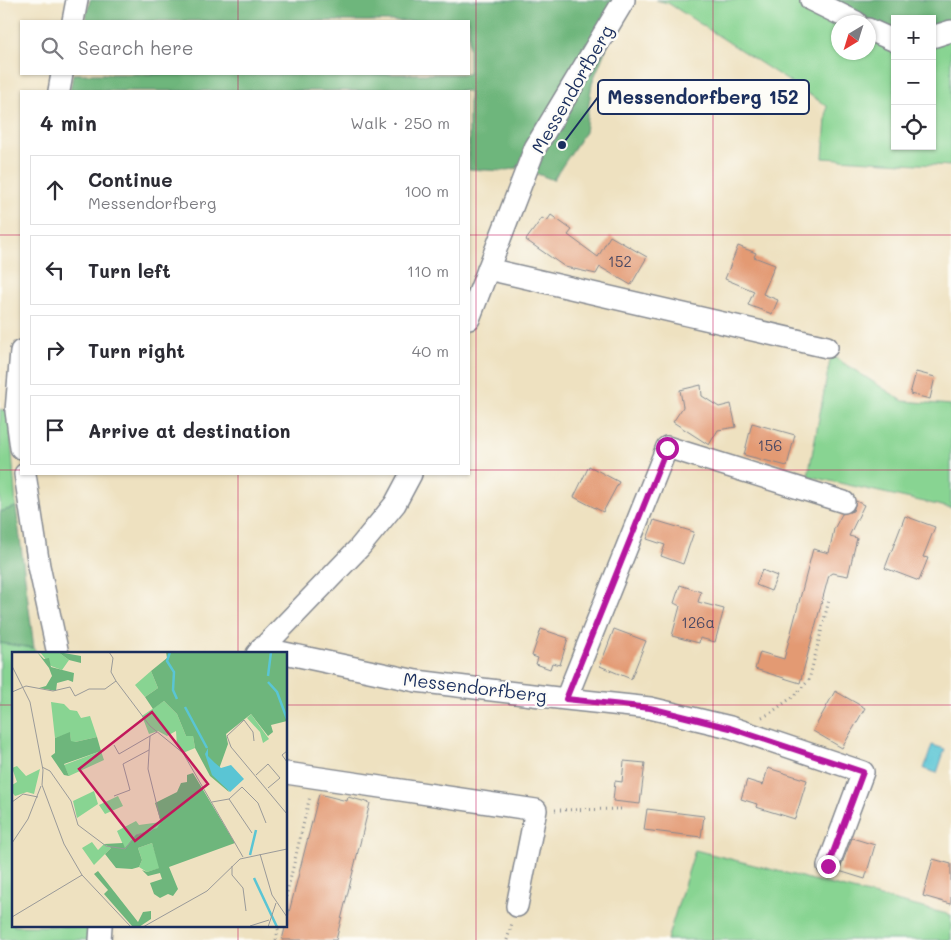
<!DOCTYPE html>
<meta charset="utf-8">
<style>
:root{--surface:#fff;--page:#f2f2f3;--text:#2b2b33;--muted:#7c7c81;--line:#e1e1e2}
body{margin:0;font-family:Mali,sans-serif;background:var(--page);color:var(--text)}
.controls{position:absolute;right:15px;top:15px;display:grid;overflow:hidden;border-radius:0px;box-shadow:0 1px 4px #0004}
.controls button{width:45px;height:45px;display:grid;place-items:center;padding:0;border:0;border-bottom:1px solid var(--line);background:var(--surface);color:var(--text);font:25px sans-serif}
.compass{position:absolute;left:831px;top:15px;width:45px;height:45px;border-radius:50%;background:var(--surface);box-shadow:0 1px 4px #0004;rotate:218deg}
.stop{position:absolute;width:15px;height:15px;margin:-11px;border:4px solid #b5179e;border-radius:50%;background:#fff}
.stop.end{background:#b5179e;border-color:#fff;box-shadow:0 1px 5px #0008}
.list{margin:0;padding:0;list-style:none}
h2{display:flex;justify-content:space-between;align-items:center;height:65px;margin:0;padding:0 20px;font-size:21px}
h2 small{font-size:16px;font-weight:400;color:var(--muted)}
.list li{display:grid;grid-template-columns:32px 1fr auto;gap:15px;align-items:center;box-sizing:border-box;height:70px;margin:0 10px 10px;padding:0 10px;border:1px solid var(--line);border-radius:0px}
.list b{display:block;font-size:19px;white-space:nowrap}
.list p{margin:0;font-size:16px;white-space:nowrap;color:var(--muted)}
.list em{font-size:16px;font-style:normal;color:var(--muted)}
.icon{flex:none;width:28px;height:28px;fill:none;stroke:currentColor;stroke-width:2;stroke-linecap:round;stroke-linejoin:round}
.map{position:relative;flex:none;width:951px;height:940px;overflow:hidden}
.search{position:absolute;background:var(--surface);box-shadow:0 1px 4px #0004;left:20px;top:20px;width:450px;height:55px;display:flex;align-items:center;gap:12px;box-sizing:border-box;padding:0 18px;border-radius:0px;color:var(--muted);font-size:19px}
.panel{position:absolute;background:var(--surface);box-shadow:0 1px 4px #0004;left:20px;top:90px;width:450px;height:385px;border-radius:0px}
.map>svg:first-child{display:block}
.green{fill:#88d492;stroke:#528278}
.forest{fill:#6eb67c;stroke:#44726d}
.water{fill:#5ac5d4;stroke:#3a7a99}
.building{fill:#e39a73}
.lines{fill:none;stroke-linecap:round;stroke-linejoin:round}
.minor-casing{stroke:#84888f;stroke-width:24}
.path{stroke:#84888f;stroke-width:3;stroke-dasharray:1 4;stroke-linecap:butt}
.minor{stroke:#fff;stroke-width:21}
.route{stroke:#b5179e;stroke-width:6}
.grid{fill:none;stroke:#c2185b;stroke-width:1;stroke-opacity:0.55}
.labels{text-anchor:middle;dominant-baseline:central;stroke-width:5;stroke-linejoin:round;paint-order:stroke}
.number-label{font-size:15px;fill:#4d4a63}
.street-label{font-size:18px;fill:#1b2f5e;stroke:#fdfcf7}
.inset-river{fill:none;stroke:#5ac5d4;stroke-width:2.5}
.inset-road{fill:none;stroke:#9a9a99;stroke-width:1}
.view{fill:#c2185b;fill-opacity:0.15;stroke:#c2185b;stroke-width:2.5}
.inset-edge{fill:none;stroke:#1b2f5e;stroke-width:2.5}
.leader{fill:none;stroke:#1b2f5e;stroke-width:2}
.callout-dot{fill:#1b2f5e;stroke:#fdfcf7;stroke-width:2}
.callout{fill:#fdfcf7;stroke:#1b2f5e;stroke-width:2}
.callout-label{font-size:19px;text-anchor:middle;font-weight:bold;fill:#1b2f5e}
</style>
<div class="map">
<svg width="951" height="940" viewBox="0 0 951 940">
<rect width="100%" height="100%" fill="#fdfcf7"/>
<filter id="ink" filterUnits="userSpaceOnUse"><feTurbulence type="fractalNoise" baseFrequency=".02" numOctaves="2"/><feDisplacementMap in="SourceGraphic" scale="10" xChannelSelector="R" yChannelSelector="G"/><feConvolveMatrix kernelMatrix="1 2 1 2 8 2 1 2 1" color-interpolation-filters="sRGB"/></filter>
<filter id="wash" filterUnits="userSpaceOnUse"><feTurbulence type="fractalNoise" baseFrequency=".0096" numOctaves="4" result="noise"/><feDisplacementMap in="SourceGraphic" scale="20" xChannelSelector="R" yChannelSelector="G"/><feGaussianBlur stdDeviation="1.12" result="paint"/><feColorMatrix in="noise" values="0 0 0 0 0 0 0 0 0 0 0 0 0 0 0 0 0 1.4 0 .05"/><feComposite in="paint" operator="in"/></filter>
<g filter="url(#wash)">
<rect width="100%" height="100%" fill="#eee1c0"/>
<!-- green -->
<path class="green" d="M 656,0 L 811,0 L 838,22 L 838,52 L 868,52 L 869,29 L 895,41 L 895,146 L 932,146 L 932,37 L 951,31 L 951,166 L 823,158 L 827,106 L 668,3 Z
M 831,355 L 903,401 L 951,405 L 951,508 L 808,476 Z
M 0,409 L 9,412 L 16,507 L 0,512 Z
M 0,643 L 34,648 L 36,654 L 14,654 L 14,926 L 112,926 L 109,940 L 0,940 Z
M 695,850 L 951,915 L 951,940 L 667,940 Z"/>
<!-- forest -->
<path class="forest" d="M 90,0 L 626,0 L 592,83 L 585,132 L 553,180 L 520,167 L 503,171 L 469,169 L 469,91 L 70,91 L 73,74 L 469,74 L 469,21 L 85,21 Z
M 811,0 L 951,0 L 951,31 L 932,37 L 932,19 L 895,19 L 895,41 Z
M 16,507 L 34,648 L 0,643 L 0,512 Z"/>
<!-- water -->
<path class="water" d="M 932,745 L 945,749 L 937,773 L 924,769 Z"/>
<g id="blocks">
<!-- building -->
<path class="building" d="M 551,215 L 572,230 L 568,235 L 598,257 L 610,236 L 647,257 L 631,285 L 600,267 L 596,274 L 565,267 L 526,240 L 542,218 L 547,221 Z
M 738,246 L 756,253 L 754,257 L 775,265 L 763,294 L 778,300 L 772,314 L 748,305 L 754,291 L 725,279 Z
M 916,372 L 935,377 L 930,399 L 910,394 Z
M 701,385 L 702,396 L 719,407 L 731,404 L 736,427 L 718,430 L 709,445 L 673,422 L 683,407 L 680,390 Z
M 752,423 L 795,435 L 787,466 L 744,455 Z
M 589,466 L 619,482 L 603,512 L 574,497 Z
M 856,501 L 864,505 L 849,536 L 857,538 L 848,576 L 832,573 L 829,575 L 800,683 L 755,669 L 760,652 L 784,659 L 813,549 L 829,553 L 834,529 L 842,514 L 853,511 Z
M 905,516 L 935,527 L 923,557 L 928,558 L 919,581 L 885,568 Z
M 654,520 L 694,532 L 683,564 L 661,556 L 665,545 L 647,539 Z
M 762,570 L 777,576 L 771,591 L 756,585 Z
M 680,585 L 701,592 L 698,602 L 724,609 L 715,642 L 700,638 L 699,643 L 672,636 L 680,606 L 674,603 Z
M 541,629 L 568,638 L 560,665 L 552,663 L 550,669 L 536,664 L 538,658 L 532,656 Z
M 614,629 L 646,641 L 631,679 L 600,666 Z
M 835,691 L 865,708 L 842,748 L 813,731 Z
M 624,761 L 645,763 L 640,804 L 613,801 L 615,781 L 622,782 Z
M 768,768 L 807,780 L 795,819 L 756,807 L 757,804 L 741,799 L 747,780 L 763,785 Z
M 319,794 L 347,801 L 348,797 L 370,803 L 336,940 L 282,940 Z
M 647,809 L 704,816 L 701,837 L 644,830 Z
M 852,838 L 875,845 L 865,879 L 839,871 Z
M 933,859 L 951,864 L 951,904 L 923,896 Z"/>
</g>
</g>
<g filter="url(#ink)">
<use href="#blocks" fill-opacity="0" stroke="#84888f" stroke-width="1"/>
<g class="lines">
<defs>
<path id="minor" d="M 811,0 L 856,22
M 73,21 L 77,0
M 868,29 L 895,41
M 932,37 L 951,31
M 59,91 L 62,74
M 488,269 L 827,347
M 469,319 L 535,148 L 624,0
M 21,351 L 16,411 L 21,448
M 25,474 L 39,566 L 58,654
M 261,648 L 416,681 L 566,699 L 667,447 L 844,502
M 257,654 L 359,548 L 395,504 L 411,474
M 566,699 L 650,708 L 730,727 L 863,772 L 828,866
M 286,773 L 536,810 L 517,906
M 100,940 L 101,926"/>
</defs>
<!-- minor casing -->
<use href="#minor" class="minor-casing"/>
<!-- path -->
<path class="path" d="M 762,717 L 769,714 L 794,696 L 809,680 L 829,600
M 555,810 L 622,809
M 286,897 L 310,796
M 276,940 L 279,926
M 507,940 L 512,923"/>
<!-- minor -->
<use href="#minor" class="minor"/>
</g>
</g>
<g class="lines" filter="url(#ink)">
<!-- route -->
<path class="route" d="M 667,448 L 566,699 L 650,708 L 730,728 L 863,772 L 828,866"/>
</g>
<!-- grid -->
<path class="grid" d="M 238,0 L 238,21M 476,0 L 476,940M 713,0 L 713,940M 238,74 L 238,91M 0,235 L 21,235M 469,235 L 951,235M 0,470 L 21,470M 469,470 L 951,470M 238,474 L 238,654M 0,705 L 14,705M 286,705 L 951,705M 238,926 L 238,940"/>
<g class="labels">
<!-- number labels -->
<g class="number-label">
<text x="620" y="261">152</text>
<text x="770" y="445">156</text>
<text x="698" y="622">126a</text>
</g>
<!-- street labels -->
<g class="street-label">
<text transform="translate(572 89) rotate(-60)">Messendorfberg</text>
<text transform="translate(475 687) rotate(7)">Messendorfberg</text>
</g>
</g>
<!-- overview -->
<g transform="translate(12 652)">
<rect width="275" height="275" fill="#eee1c0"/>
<path d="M 28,0 L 46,0 L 57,8 L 50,18 L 39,14 ZM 139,19 L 146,36 L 133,45 L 123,33 ZM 152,49 L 165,62 L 174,84 L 181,84 L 183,96 L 171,101 L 165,94 L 164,79 L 155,84 L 146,79 L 137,82 L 130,64 ZM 39,50 L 52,52 L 58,58 L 65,59 L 69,66 L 78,64 L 85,85 L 63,90 L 59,90 L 58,81 L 43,86 ZM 239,62 L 257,87 L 251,91 L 248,80 L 235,66 ZM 89,99 L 92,108 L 57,124 L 52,113 ZM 5,114 L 14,124 L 28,117 L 22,142 L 15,140 L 3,144 L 0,140 L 0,133 L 5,130 L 0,116 ZM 82,139 L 86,152 L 65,166 L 61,149 ZM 106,144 L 111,154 L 93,162 L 87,153 ZM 124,169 L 127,173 L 149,170 L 146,176 L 113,197 L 105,179 ZM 80,190 L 86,198 L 92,192 L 99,196 L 82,213 L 70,196 ZM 140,191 L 148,216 L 135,220 L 127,215 L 130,208 L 126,196 Z" fill="#88d492"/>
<path d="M 25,0 L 32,7 L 37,6 L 39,15 L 62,21 L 61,30 L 56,28 L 45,31 L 44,39 L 27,36 L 34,34 L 40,24 L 37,16 ZM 46,0 L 69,4 L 69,11 L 57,8 ZM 154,0 L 275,0 L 275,69 L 259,73 L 261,80 L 256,84 L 239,62 L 214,82 L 216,92 L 207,117 L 217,140 L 198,124 L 183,96 L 181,84 L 174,84 L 165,62 L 152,49 L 141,57 L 133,45 L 146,36 L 139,19 L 155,6 ZM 58,80 L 59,89 L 63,90 L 85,85 L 89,99 L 52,112 L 57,124 L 52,123 L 39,104 L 43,101 L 43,86 ZM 181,121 L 223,191 L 157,215 L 166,237 L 161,244 L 156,242 L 148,246 L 142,242 L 138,231 L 150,227 L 148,221 L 136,224 L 130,218 L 135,220 L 147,216 L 140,191 L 126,196 L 130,208 L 127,215 L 120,217 L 104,216 L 93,202 L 99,196 L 92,192 L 111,191 L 113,196 L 124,183 L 145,176 L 149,170 L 143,151 L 165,140 L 169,131 L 175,130 L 175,123 ZM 86,219 L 126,270 L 131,260 L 139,259 L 139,267 L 127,275 L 120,274 L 92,242 L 96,238 L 82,222 Z" fill="#6eb67c"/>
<path d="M 196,96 L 196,104 L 203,111 L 209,116 L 219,113 L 232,127 L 218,140 L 200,123 L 193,102 Z" fill="#5ac5d4"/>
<path class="inset-river" d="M 158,0 L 155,9 L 162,20 L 161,38 L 165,47M 256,24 L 259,0M 256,30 L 265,40 L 275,67M 173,55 L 195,96M 238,203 L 244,178M 242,226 L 265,275"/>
<path class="inset-road" d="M 97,0 L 101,6 L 99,20 L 104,29 L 138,74 L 171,101 L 231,205M 0,14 L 18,50 L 31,118 L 30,133 L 52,192 L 70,223 L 119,275M 0,40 L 14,34 L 41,39 L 58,35 L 63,44 L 77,37 L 93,37 L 104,29M 242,89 L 241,80 L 232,68 L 215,84 L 219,95 L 275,162M 102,93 L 107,102 L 138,84M 275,99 L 270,103 L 275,110M 30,115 L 38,119 L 59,149 L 66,173 L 94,194 L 113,197 L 124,183 L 139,179 L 149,170 L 136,117 L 138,84 L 145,80M 244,123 L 256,112 L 268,126 L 256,136M 102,144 L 118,138 L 111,112 L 137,98M 217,147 L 240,181M 0,150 L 11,142 L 26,145M 200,150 L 217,147 L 230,135 L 246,151 L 254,171M 0,191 L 16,167 L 29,134M 248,202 L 260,243 L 275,265M 220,214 L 220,223 L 231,236 L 234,259M 0,265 L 70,223M 238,274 L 257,268M 131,275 L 195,239 L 228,207 L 275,197M 256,275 L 264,251"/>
<path class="view" d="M 140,60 L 196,132 L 123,189 L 67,117 Z"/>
<rect width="275" height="275" class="inset-edge"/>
</g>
<!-- callouts -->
<path class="leader" d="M562 145L598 97"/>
<circle class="callout-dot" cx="562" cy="145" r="5"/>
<rect class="callout" x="598" y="80" width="211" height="34" rx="5"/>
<g class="callout-label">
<text x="703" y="104">Messendorfberg 152</text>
</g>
</svg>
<div class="controls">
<button>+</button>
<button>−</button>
<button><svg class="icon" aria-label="locate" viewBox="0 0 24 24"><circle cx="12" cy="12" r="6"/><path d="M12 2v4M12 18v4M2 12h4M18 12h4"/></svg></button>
</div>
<svg class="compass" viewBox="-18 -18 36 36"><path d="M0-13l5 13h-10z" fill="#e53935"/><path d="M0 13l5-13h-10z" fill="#7c7c81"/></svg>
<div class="stop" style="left:667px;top:448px"></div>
<div class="stop end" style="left:828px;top:866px"></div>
<div class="search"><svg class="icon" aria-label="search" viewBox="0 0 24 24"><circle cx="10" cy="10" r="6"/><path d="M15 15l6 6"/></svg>Search here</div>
<section class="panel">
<h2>4 min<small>Walk · 250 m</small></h2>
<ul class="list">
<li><svg class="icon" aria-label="ahead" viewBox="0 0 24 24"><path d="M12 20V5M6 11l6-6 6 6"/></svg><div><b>Continue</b><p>Messendorfberg</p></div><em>100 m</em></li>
<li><svg class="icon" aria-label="left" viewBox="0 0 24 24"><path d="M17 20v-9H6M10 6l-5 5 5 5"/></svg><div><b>Turn left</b></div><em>110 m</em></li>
<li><svg class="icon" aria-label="right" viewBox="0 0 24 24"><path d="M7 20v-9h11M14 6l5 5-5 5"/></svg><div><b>Turn right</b></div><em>40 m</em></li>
<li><svg class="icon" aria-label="arrive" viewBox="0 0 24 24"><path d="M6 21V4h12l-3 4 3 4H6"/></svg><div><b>Arrive at destination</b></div></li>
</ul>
</section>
</div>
